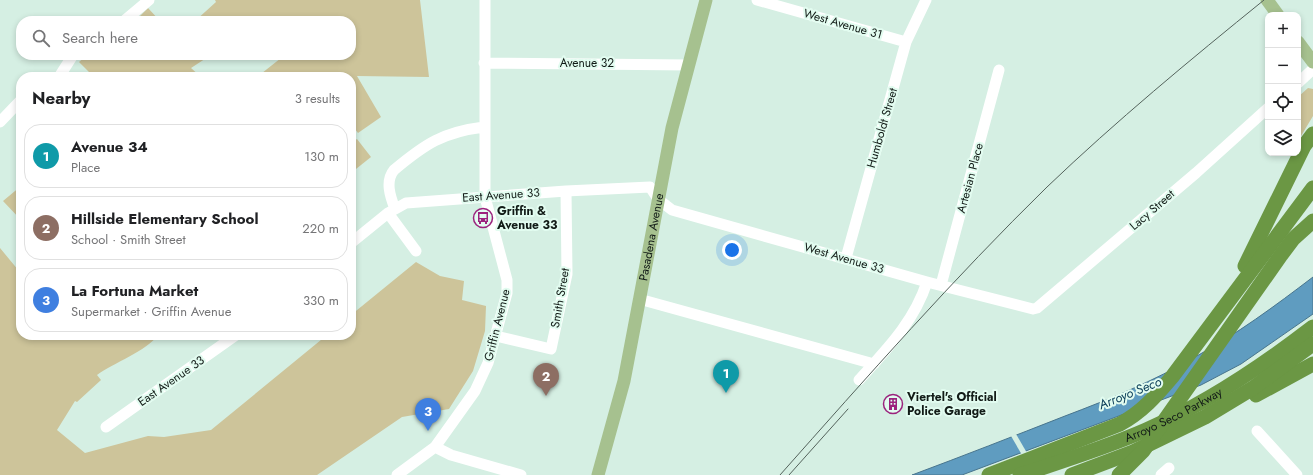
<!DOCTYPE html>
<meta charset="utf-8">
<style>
:root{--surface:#fff;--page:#f2f2f2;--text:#202124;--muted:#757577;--line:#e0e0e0;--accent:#0f766e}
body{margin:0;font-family:Jost,sans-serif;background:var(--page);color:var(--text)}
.controls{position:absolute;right:12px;top:12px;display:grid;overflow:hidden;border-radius:8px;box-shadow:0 2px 6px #0003}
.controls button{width:36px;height:36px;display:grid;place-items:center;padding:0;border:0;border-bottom:1px solid var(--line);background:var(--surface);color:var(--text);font:20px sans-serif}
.you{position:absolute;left:732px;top:250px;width:14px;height:14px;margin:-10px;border:3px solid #fff;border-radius:50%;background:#1a73e8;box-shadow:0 0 0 6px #1a73e833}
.badge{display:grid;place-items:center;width:26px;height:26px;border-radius:50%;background:var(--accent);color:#fff;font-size:13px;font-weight:700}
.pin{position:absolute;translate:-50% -33px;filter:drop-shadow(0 1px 2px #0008)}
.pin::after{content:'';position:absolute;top:21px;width:14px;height:12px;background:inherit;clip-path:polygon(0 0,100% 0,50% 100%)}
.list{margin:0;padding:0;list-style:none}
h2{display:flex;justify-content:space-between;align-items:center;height:52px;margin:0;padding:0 16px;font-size:17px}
h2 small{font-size:13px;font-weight:400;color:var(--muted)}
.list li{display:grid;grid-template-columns:26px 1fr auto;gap:12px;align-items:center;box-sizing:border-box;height:64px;margin:0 8px 8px;padding:0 8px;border:1px solid var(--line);border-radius:16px}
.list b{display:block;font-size:15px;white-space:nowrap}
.list p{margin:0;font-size:13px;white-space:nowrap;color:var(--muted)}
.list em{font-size:13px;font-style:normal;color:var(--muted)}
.icon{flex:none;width:22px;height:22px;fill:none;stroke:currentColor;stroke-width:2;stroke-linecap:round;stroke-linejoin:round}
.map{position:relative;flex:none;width:1313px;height:475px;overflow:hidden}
.search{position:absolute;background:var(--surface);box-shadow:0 2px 6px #0003;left:16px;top:16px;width:340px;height:44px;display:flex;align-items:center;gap:10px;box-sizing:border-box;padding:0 14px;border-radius:16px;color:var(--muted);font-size:15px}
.panel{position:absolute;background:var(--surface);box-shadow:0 2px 6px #0003;left:16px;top:72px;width:340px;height:268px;border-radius:16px}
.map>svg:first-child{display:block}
.green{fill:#cdc49a}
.water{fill:#5f9cc0;stroke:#48758d}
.pier{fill:#d5efe3}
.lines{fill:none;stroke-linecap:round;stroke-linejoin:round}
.minor{stroke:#fff;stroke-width:11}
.major{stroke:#a6c18f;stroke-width:13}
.highway{stroke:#6b9744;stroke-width:15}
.tram{stroke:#54635c;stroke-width:1}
.labels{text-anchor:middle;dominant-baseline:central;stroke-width:4;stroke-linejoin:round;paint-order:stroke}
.street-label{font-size:12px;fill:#121b17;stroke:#e2fcf0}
.poi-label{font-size:12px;font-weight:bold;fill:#121b17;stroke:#e2fcf0;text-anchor:start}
.water-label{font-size:13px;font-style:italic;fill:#0f415b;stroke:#e2fcf0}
</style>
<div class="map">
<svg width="1313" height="475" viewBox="0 0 1313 475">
<rect width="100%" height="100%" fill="#d5efe3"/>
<!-- green -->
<path class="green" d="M 215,0 L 420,0 L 429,77 L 357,76 L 381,117 L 358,133 L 351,124 L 351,77 L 257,77 L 281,58 L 279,55 L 351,55 L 351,21 L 195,21 L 216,2 Z
M 148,8 L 160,21 L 135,21 Z
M 87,55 L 211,55 L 191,68 L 201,77 L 94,77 L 79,62 Z
M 1308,88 L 1313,89 L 1313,116 L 1298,141 L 1298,97 Z
M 357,139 L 371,157 L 351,173 L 351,143 Z
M 21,186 L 21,220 L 3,201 Z
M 0,248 L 19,271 L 21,269 L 21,335 L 158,335 C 147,351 113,363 97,375 L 101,380 L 77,402 L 75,401 L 57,430 L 85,453 L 148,436 L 164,437 L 211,430 L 327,335 L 351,335 L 351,315 L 416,262 L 440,276 L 464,281 L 462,300 L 486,306 L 485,331 L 473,371 L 449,409 L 402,417 L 317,475 L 0,475 Z"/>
<!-- water -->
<path class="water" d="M 1313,277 L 1313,314 L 1241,364 L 1201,385 L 962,475 L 912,475 C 963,456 1014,436 1065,416 C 1110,399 1154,381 1195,357 C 1237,334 1275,306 1313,277 Z"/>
<!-- pier -->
<path class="pier" d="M 1016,434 L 1027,453 L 1022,455 L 1011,436 Z"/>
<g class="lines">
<!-- minor -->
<path class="minor" d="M 757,0 L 906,42
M 124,21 L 149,0
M 484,63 L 689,65
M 59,77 L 73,55
M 1298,83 L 1313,69
M 0,122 L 21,100
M 395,209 C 390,196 385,181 394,170 C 425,144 443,132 484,127
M 388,213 L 416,251
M 351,243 L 388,213 L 406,203 L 566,191 L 650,187 L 658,199 L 672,210 L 927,282 L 1033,309 L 1037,308 L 1196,173 L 1268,108
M 846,258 L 906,42 L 926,0
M 941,285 L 999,70
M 639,299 L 874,364
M 496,336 L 551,349 L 567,274 L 566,191
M 859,380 C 887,349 914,322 927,282
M 106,427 L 236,335
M 1257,431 L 1297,475
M 435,447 L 451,455 L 521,475
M 397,475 L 435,447 L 475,391 L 488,363 L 507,293 L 507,280 L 485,197 L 485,0
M 1161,475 L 1169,468"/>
<!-- major -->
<g class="major">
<path d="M 1267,0 L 1278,15"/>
<path d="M 1298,42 L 1313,62"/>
<path id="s1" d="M 598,475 L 624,381 L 672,128 L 706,0"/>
</g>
<!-- highway -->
<g class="highway">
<path d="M 1245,266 L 1304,146 L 1313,134"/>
<path d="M 1256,395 L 1313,364"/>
<path d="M 989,475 L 1120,424 C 1142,412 1156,396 1172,377 L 1313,188"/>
<path id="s2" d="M 1020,475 C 1063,461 1105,448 1146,430 C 1206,404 1261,367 1313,327"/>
<path d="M 1072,475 L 1133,452 L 1205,417 L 1253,388 L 1313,344"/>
<path d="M 1119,475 L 1143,451 L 1281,255 L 1293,239 L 1313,221"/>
</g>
<!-- tram -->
<path class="tram" d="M 780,475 C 867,377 954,278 1047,187 C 1116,121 1190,60 1264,0
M 789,475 L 848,409"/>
</g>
<!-- icons -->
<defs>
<symbol id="bus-ring" viewBox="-11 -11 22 22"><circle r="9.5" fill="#e2fcf0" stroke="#9b237d" stroke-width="1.5"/><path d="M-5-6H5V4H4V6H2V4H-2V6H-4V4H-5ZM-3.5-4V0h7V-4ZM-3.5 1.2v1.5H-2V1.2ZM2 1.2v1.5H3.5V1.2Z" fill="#9b237d"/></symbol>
<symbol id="building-ring" viewBox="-11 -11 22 22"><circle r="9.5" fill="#e2fcf0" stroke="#9b237d" stroke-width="1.5"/><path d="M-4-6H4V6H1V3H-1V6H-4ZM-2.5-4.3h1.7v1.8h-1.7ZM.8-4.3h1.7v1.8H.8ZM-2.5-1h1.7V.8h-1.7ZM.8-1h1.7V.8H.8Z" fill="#9b237d"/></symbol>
</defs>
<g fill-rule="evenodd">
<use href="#bus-ring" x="472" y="207" width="22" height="22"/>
<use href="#building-ring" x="882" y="393" width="22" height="22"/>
</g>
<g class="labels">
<!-- street labels -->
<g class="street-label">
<text transform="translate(843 24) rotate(16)">West Avenue 31</text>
<text x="587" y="63">Avenue 32</text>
<text transform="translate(882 128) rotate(-74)">Humboldt Street</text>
<text transform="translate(970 178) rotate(-75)">Artesian Place</text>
<text transform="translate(501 195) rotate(-4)">East Avenue 33</text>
<text transform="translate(1152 210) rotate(-41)">Lacy Street</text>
<text stroke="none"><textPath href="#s1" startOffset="244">Pasadena Avenue</textPath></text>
<text transform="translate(844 258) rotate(16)">West Avenue 33</text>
<text transform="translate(560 298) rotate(-80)">Smith Street</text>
<text transform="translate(497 325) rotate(-76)">Griffin Avenue</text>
<text transform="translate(171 381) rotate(-35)">East Avenue 33</text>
<text stroke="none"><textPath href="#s2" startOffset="165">Arroyo Seco Parkway</textPath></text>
</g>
<!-- poi labels -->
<g class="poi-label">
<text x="497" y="211">Griffin &amp;<tspan x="497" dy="14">Avenue 33</tspan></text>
<text x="907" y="397">Viertel's Official<tspan x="907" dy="14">Police Garage</tspan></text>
</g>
<!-- water labels -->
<g class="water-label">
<text transform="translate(1130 393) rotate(-22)">Arroyo Seco</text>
</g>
</g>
</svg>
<div class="controls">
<button>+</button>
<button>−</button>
<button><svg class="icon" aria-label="locate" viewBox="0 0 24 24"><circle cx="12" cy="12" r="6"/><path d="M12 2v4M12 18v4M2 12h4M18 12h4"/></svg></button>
<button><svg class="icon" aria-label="layers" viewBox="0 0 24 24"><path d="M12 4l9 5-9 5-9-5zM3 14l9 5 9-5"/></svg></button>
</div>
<div class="you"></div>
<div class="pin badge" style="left:726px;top:393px;background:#0f9aa8">1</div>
<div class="pin badge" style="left:546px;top:396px;background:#8d6e63">2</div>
<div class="pin badge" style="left:428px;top:431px;background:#3f7fe0">3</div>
<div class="search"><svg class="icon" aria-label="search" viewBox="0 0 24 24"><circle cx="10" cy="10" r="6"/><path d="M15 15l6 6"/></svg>Search here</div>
<section class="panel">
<h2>Nearby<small>3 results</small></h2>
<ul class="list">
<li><span class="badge" style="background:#0f9aa8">1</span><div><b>Avenue 34</b><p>Place</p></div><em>130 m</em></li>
<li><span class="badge" style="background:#8d6e63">2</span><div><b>Hillside Elementary School</b><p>School · Smith Street</p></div><em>220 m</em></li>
<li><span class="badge" style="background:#3f7fe0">3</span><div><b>La Fortuna Market</b><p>Supermarket · Griffin Avenue</p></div><em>330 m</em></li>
</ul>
</section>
</div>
